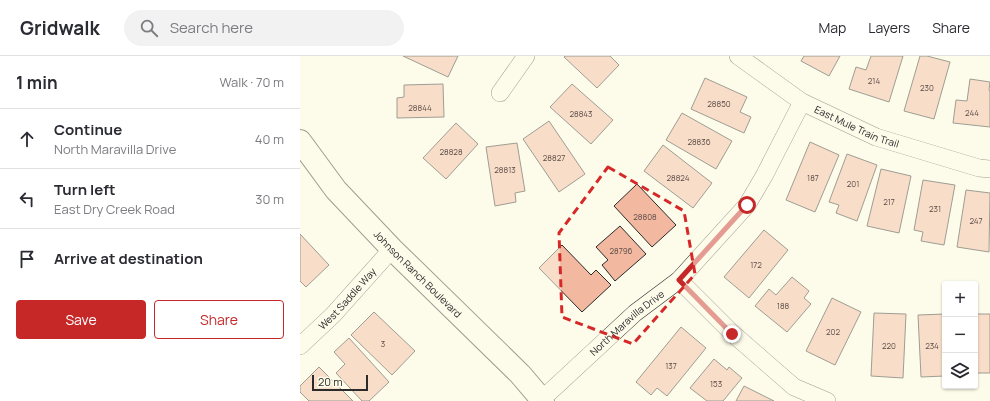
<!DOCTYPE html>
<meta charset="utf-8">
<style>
:root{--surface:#fff;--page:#f2f2f3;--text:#2b2b33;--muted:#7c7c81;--line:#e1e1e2;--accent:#c62828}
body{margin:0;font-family:Manrope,sans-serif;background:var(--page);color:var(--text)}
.controls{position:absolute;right:12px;bottom:12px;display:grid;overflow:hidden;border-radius:4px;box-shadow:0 1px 3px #0004}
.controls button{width:36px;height:36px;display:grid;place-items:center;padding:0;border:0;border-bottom:1px solid var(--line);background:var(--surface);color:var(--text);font:20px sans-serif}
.scale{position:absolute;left:12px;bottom:10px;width:56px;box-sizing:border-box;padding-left:4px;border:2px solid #2b2b2b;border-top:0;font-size:11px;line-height:14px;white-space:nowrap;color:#2b2b2b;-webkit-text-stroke:3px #fdfbea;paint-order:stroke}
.stop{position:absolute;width:12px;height:12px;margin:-9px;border:3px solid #c62828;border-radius:50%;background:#fff}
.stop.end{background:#c62828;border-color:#fff;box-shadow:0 1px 4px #0008}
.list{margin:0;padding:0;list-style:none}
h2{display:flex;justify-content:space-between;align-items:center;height:52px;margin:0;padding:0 16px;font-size:17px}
h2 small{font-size:13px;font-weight:400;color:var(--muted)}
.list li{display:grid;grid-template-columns:26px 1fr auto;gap:12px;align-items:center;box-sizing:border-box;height:60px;padding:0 16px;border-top:1px solid var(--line)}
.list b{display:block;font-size:15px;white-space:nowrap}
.list p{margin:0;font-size:13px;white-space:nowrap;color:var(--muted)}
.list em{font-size:13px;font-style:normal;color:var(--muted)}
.actions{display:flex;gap:8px;padding:12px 16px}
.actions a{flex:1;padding:9px 0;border:1px solid var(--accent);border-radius:4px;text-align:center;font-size:14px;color:var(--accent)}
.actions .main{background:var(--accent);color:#fff}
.icon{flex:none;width:22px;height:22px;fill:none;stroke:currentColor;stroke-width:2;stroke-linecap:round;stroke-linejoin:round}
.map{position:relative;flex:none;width:690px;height:345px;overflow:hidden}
header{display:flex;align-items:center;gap:24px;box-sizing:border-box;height:56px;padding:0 20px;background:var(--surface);border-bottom:1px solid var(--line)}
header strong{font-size:19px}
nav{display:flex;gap:22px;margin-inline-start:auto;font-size:14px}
.search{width:280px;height:36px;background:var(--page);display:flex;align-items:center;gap:10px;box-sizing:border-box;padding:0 14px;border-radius:22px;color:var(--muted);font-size:15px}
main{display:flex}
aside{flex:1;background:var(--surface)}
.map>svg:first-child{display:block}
.building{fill:#f2b8a0;stroke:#2b2b2b}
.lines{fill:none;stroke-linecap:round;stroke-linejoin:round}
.street-casing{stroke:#2b2b2b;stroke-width:18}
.secondary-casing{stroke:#2b2b2b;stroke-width:24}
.street{stroke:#fdfbea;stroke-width:17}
.secondary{stroke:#fdfbea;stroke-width:22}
.route{stroke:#c62828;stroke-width:5}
.marked{fill:none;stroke:#d62828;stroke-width:3;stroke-dasharray:8 5;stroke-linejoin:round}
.labels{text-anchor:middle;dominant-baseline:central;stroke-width:3;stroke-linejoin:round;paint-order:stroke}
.number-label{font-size:8px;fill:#5d4e48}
.street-label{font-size:10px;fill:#2b2b2b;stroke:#fdfbea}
</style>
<header>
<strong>Gridwalk</strong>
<div class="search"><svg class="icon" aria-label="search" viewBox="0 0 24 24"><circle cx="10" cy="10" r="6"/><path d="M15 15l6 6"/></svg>Search here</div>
<nav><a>Map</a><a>Layers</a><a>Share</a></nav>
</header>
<main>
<aside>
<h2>1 min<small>Walk · 70 m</small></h2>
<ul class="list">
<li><svg class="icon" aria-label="ahead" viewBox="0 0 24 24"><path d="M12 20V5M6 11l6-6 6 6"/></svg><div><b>Continue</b><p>North Maravilla Drive</p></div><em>40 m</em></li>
<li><svg class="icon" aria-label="left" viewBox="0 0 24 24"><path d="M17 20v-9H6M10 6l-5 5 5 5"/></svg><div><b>Turn left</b><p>East Dry Creek Road</p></div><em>30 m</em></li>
<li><svg class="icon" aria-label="arrive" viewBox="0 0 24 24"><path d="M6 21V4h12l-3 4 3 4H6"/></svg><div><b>Arrive at destination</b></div></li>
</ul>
<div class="actions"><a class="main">Save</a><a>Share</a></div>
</aside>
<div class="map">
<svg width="690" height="345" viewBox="0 0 690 345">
<rect width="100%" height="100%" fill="#fdfbea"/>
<!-- building -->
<path class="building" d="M 103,0 L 158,0 L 148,21 Z
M 265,0 L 310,0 L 319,9 L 297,32 L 264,1 Z
M 504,0 L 540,0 L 529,20 L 501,5 Z
M 571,0 L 603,0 L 589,46 L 549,33 L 556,11 L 566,14 Z
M 620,0 L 627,0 L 650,6 L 634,63 L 604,55 Z
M 405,22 L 447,41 L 440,56 L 451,61 L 444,77 L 391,53 Z
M 670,23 L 690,26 L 689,34 L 690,35 L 690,71 L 653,67 L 656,44 L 667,45 Z
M 143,28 L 144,61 L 97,62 L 97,42 L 104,41 L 104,29 Z
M 272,28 L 313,64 L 291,88 L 250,51 Z
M 382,57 L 432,85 L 416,113 L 366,84 Z
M 249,65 L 285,118 L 259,136 L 223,83 Z
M 156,67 L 178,88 L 146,123 L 123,102 Z
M 510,86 L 539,99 L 515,156 L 486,144 Z
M 217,87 L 225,135 L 215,137 L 216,146 L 195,150 L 186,91 Z
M 363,89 L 412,127 L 393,152 L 344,115 Z
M 547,98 L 577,109 L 557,165 L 536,157 L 539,149 L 529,146 Z
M 581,113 L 611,120 L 599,177 L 567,170 Z
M 623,124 L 655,129 L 644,189 L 621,185 L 623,176 L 614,174 Z
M 337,128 L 376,169 L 352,191 L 314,150 Z
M 666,134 L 690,137 L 689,196 L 657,191 Z
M 320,170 L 346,198 L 315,225 L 302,209 L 308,204 L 296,191 Z
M 464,174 L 488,194 L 449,242 L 424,221 Z
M 0,178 L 29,209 L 6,231 L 0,225 Z
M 262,189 L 291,219 L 296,214 L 311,229 L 282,256 L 239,212 Z
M 492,221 L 509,235 L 504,242 L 511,248 L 487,276 L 455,250 L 469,233 L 476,239 Z
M 532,242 L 561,256 L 535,309 L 506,295 Z
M 74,256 L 115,295 L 92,319 L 51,279 Z
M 574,257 L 606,258 L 603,322 L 571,320 Z
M 645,258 L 645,320 L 621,321 L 618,259 Z
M 676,258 L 690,258 L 690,317 L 675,317 L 675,267 L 676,267 Z
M 381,271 L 406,292 L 367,340 L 357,332 L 351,339 L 336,326 Z
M 49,282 L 89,326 L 69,345 L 62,345 L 36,317 L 45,308 L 34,296 Z
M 414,303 L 427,314 L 429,311 L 442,322 L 423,345 L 407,345 L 390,332 Z
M 19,311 L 53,345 L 9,345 L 0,336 L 0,330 Z
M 444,330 L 474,345 L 436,345 Z"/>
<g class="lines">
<defs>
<g id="street">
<path id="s1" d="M 438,0 L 502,46 L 576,81 L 679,112 L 690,113"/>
<path d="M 200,37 L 226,0"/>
<path d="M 379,224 L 432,277 L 494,331 L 527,345"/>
<path id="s2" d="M 0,290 L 33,259 L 92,193"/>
<path id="s3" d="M 240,345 L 335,257 L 379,224 L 447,149 L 464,120 L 502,46"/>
</g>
<g id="secondary">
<path id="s4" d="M 0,85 L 36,134 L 92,193 L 220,318 L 243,345"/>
</g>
</defs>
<!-- street casing -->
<use href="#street" class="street-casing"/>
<!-- secondary casing -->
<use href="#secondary" class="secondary-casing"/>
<!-- street -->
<use href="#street" class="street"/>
<!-- secondary -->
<use href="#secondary" class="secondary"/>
</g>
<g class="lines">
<!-- route -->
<path class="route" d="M 432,278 L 379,224 L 447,149"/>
</g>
<!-- marked area -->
<path d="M0 0H690V345H0ZM 308,111 L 384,155 L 395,218 L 333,288 L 262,261 L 259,177 Z" fill="#fdfbea" fill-opacity=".55" fill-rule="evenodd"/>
<path class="marked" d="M 308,111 L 384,155 L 395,218 L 333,288 L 262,261 L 259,177 Z"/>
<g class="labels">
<!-- number labels -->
<g class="number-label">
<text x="574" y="24">214</text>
<text x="627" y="31">230</text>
<text x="419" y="47">28850</text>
<text x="120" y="51">28844</text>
<text x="672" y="56">244</text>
<text x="281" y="57">28843</text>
<text x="399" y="85">28836</text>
<text x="151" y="95">28828</text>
<text x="254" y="101">28827</text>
<text x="205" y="113">28813</text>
<text x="378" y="121">28824</text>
<text x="513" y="121">187</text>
<text x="553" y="127">201</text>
<text x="589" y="145">217</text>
<text x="635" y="152">231</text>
<text x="345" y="160">28808</text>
<text x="676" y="164">247</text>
<text x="321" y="194">28796</text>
<text x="456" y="208">172</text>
<text x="483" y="249">188</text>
<text x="533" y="275">202</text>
<text x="83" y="287">3</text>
<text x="589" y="289">220</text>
<text x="632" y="289">234</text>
<text x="371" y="309">137</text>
<text x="416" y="327">153</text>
</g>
<!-- street labels -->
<g class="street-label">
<text stroke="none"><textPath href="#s1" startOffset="139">East Mule Train Trail</textPath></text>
<text stroke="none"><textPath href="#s4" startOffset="178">Johnson Ranch Boulevard</textPath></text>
<text stroke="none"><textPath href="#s2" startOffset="67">West Saddle Way</textPath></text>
<text stroke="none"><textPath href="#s3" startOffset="117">North Maravilla Drive</textPath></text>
</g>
</g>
</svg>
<div class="controls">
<button>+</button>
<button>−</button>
<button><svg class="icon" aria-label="layers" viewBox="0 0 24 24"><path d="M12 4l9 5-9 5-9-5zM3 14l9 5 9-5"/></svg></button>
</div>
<div class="scale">20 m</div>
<div class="stop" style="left:447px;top:149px"></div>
<div class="stop end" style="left:432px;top:278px"></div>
</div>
</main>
